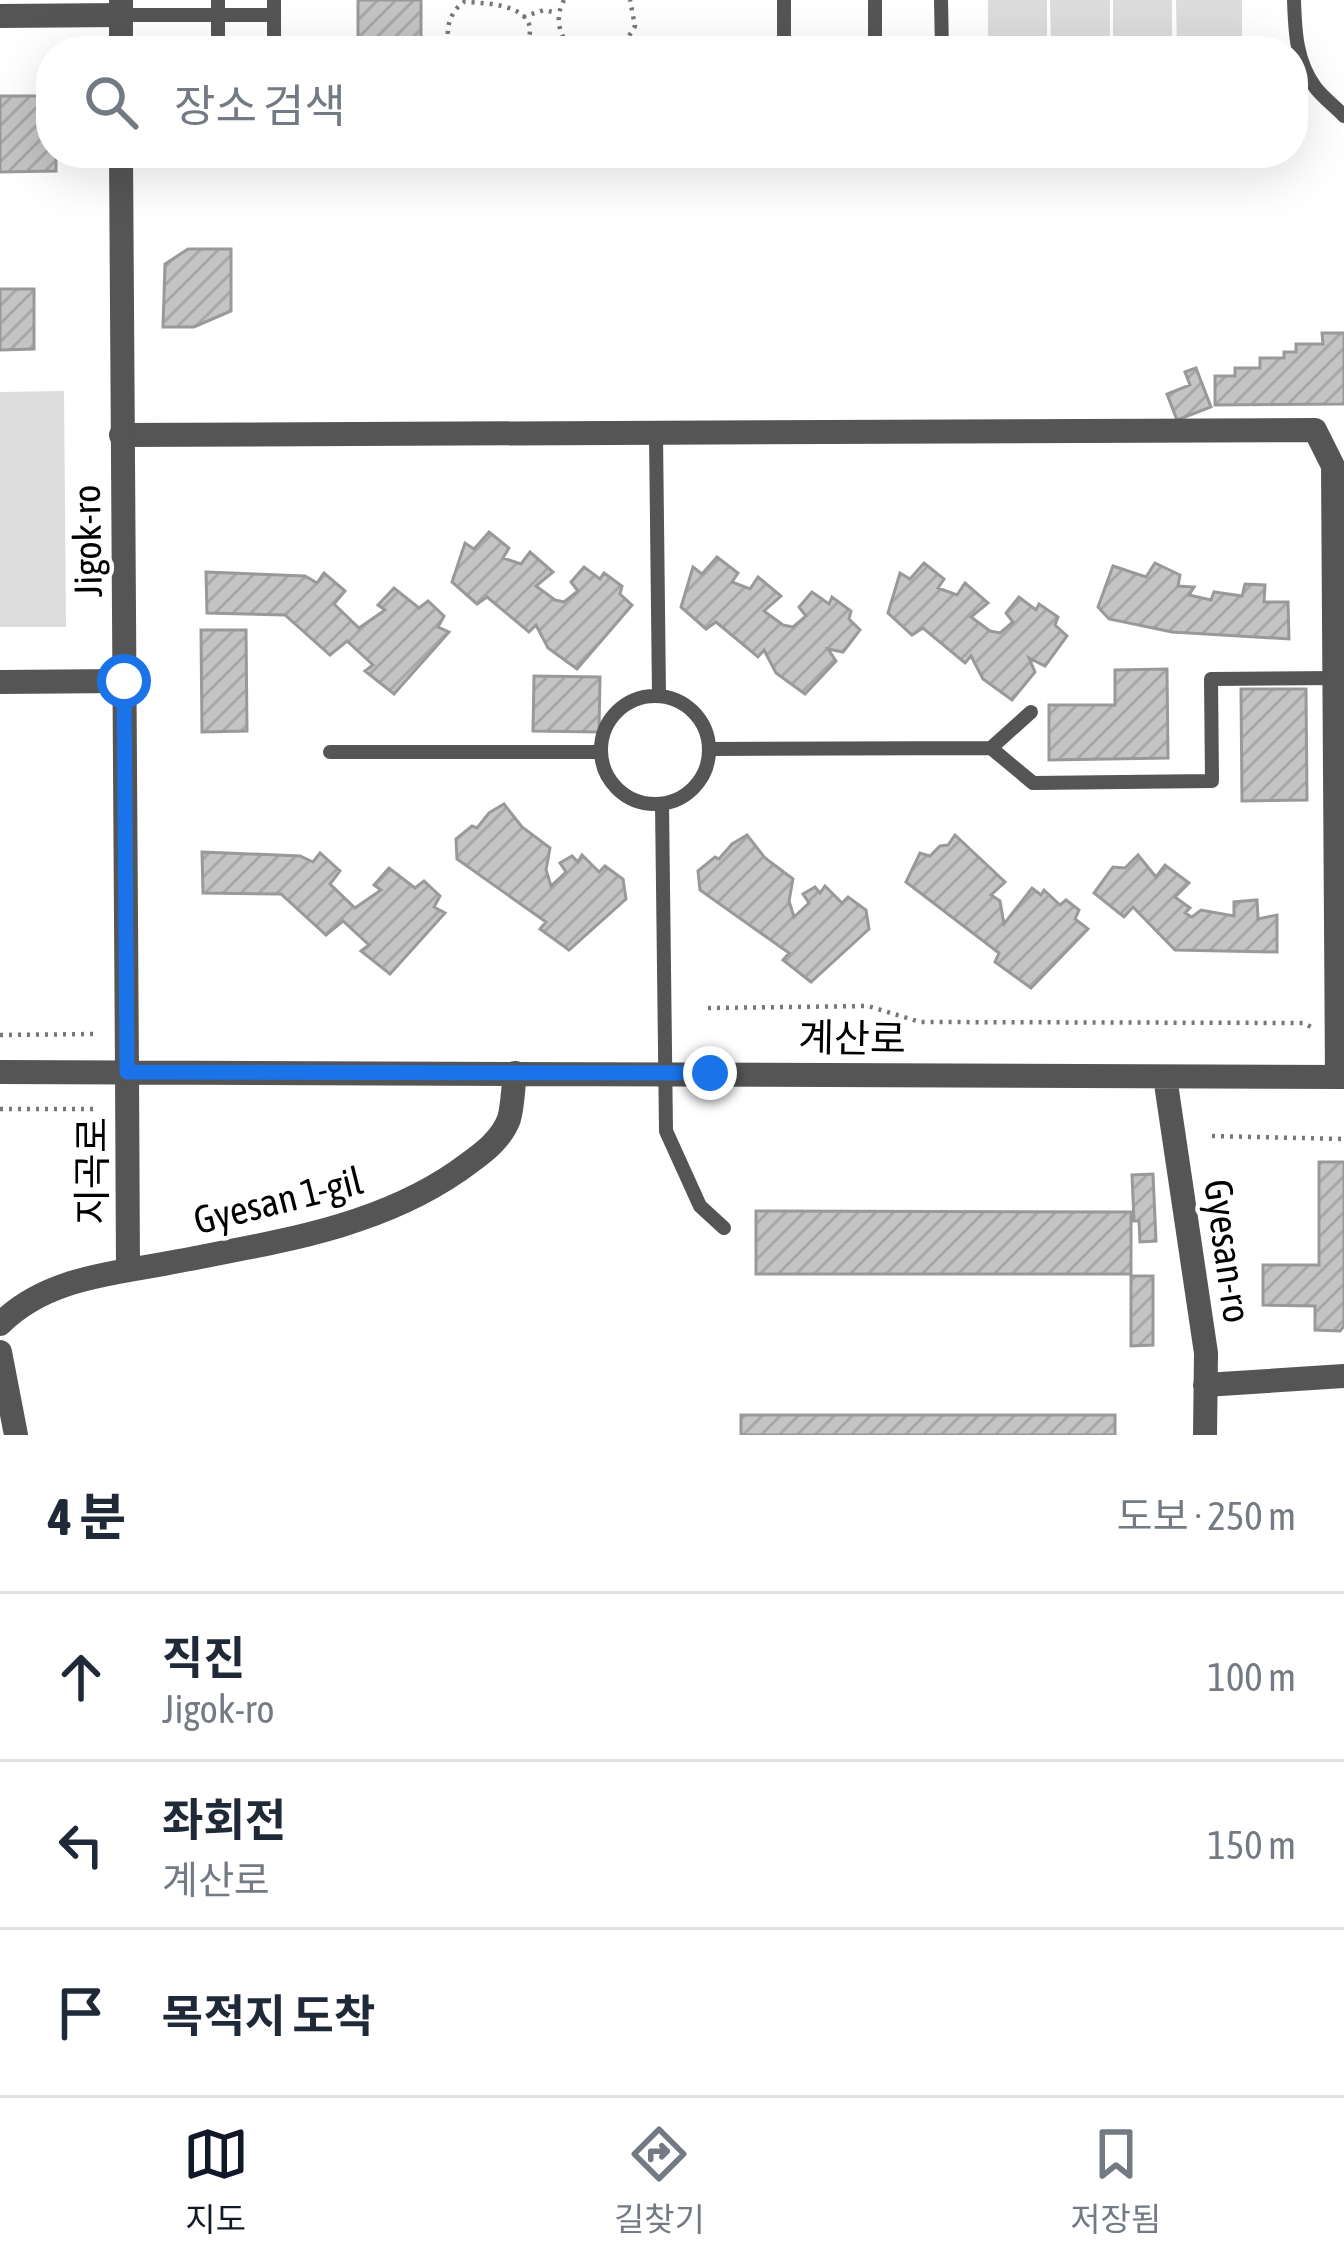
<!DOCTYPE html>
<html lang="ko">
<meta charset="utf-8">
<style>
:root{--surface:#fff;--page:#f2f2f3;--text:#1f2937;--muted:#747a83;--line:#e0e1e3;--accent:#111827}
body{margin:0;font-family:"Asap Condensed","Noto Sans KR",sans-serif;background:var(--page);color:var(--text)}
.stop{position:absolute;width:36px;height:36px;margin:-27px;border:9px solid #1a73e8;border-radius:50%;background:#fff}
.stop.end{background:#1a73e8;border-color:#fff;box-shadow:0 3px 12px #0008}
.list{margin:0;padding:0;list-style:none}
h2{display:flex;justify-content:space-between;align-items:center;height:156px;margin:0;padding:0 48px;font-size:51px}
h2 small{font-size:39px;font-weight:400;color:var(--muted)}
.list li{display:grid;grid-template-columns:78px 1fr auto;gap:36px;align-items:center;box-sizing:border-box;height:168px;padding:0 48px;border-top:3px solid var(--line)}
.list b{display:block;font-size:45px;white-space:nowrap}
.list p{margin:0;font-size:39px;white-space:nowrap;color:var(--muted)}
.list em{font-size:39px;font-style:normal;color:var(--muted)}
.icon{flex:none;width:66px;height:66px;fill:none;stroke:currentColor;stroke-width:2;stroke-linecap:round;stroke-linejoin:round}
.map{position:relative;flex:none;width:1344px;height:1435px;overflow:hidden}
.search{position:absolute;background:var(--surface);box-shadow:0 12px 48px #0002;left:36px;right:36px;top:36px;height:132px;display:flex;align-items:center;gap:30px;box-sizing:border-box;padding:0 42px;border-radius:48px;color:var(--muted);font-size:45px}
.sheet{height:660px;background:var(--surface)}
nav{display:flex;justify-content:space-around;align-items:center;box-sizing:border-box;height:168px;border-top:3px solid var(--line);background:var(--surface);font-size:33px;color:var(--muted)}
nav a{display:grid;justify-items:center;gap:6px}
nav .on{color:var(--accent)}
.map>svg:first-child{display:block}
.grass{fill:#dcdcdc}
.building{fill:url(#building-hatch);stroke:#999;stroke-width:3}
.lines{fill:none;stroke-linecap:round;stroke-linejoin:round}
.path{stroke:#777;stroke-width:4.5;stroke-dasharray:3 6;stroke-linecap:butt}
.service{stroke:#555;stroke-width:14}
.minor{stroke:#555;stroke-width:24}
.tertiary{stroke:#555;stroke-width:24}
.route{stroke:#1a73e8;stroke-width:15}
.labels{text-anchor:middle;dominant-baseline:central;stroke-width:9;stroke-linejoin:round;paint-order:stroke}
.street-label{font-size:39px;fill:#000;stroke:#fff}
</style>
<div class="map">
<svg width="1344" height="1435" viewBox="0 0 1344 1435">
<defs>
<pattern id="building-hatch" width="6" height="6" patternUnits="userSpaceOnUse" patternTransform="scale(3)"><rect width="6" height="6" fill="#c4c4c4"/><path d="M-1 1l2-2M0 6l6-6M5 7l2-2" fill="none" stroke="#a7a7a7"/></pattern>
</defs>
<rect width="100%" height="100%" fill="#fff"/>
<!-- grass -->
<path class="grass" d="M 988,0 L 1047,0 L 1047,51 L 988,51 Z
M 1050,0 L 1110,0 L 1110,51 L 1051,51 Z
M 1113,0 L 1172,0 L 1172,51 L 1113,51 Z
M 1176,0 L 1242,0 L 1242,51 L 1177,51 Z
M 64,391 L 66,627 L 0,627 L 0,392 Z"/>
<!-- building -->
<path class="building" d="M 358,0 L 421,0 L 421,51 L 358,51 Z
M 0,96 L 51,96 L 51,153 L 56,153 L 56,171 L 0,172 Z
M 188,249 L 231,249 L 231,311 L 194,327 L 163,327 L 165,264 Z
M 0,289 L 34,289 L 34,349 L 0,350 Z
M 1322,333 L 1344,333 L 1344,404 L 1215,405 L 1215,376 L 1235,376 L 1235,368 L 1260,368 L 1260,358 L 1284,358 L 1284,352 L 1296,352 L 1296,344 L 1323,344 Z
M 1196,368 L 1211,407 L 1177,420 L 1167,394 L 1190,385 L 1185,372 Z
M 489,532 L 509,548 L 503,558 L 521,564 L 530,552 L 553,572 L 536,586 L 555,600 L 564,602 L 578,591 L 571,582 L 584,567 L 600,579 L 604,573 L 622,586 L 620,594 L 632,605 L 577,669 L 548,648 L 536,625 L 529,632 L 487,597 L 477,604 L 452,582 L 465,543 L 474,549 Z
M 717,557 L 738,573 L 732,582 L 750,589 L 758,577 L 781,596 L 764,611 L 783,625 L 793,627 L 806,616 L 799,607 L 812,592 L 829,604 L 832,597 L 851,611 L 849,619 L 860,630 L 843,652 L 828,649 L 836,661 L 805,694 L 776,673 L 764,650 L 758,657 L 716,622 L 706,629 L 681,607 L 693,567 L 702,574 Z
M 924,563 L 944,579 L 938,588 L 957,595 L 965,583 L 988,603 L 971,617 L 990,631 L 1000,633 L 1013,622 L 1006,613 L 1019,597 L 1036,610 L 1039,604 L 1058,617 L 1055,625 L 1067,636 L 1045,666 L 1029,658 L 1035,672 L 1012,700 L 983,679 L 971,656 L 965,663 L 923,628 L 912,635 L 888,613 L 900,573 L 910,579 Z
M 1155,563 L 1180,575 L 1178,586 L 1194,587 L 1189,595 L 1211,600 L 1214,592 L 1242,596 L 1245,584 L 1265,585 L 1264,602 L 1288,602 L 1289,639 L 1172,632 L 1109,619 L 1098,607 L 1113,566 L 1146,577 Z
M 206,572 L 305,576 L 317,583 L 324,573 L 345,591 L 334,604 L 359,628 L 385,610 L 378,605 L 394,588 L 419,608 L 428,601 L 444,616 L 438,627 L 449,632 L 394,694 L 365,671 L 373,665 L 347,641 L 330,655 L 285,615 L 207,613 Z
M 201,630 L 246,630 L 247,731 L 202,732 Z
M 1167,669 L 1168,758 L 1049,760 L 1049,705 L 1115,705 L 1115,670 Z
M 534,676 L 600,677 L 599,732 L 533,731 Z
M 1241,689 L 1306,689 L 1307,800 L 1242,801 Z
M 504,804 L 522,827 L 550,848 L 546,870 L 551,886 L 566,872 L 560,863 L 572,856 L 578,862 L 582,855 L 599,872 L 605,866 L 623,879 L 626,899 L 569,950 L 540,929 L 546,922 L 457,859 L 456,839 L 472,826 L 477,828 L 489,813 Z
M 747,835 L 765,858 L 793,879 L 789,901 L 794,917 L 809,903 L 803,894 L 815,887 L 820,893 L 825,886 L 842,903 L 848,897 L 866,910 L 869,929 L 811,982 L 783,960 L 789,953 L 700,890 L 698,871 L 715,857 L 719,859 L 732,844 Z
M 955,835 L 1005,882 L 991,895 L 1000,901 L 1004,924 L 1032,888 L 1041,895 L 1044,890 L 1060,905 L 1066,900 L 1079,910 L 1075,919 L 1088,929 L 1031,988 L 995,962 L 999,953 L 906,882 L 920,853 L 930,856 L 940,846 L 948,845 Z
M 202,852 L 300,856 L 313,862 L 320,853 L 340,871 L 330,884 L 355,908 L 381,890 L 374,885 L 389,868 L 415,888 L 424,881 L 440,896 L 434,907 L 445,913 L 390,974 L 361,951 L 369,945 L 343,921 L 326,935 L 281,894 L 203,893 Z
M 1138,855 L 1156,877 L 1165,865 L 1189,883 L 1175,897 L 1190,908 L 1185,913 L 1192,917 L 1201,910 L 1234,916 L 1234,902 L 1257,900 L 1258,919 L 1277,915 L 1277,952 L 1175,950 L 1133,907 L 1124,917 L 1094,893 L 1113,867 L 1125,868 Z
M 1319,1162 L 1344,1162 L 1344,1326 L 1340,1331 L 1315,1330 L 1315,1306 L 1263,1305 L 1263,1265 L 1319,1265 Z
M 1153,1174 L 1156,1241 L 1140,1242 L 1139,1221 L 1134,1221 L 1132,1175 Z
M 756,1211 L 1131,1212 L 1131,1274 L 756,1274 Z
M 1131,1276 L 1153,1276 L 1153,1345 L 1131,1346 Z
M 741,1415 L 1115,1415 L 1115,1435 L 741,1435 Z"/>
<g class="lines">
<!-- path -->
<path class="path" d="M 564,0 C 554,18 559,37 574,51
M 523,17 L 544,10 L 557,13
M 632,37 L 640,51
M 453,51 C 443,34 448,13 464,2 C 492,3 550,6 523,51
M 620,51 L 635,26 L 630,0
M 708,1008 L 868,1006 L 920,1022 L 1304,1023 L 1313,1028
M 0,1035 L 94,1034
M 0,1109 L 94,1109
M 1212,1136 L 1344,1139"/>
<!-- service -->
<path class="service" d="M 218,0 L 218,51
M 274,0 L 274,51
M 784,0 L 784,51
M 875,0 L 875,51
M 941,0 L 942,51
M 1294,0 C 1295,31 1296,61 1315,87 C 1323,98 1335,106 1344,116
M 121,15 L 274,15
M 1296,58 L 1297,109
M 656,434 L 659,696
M601 750a54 54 0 1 1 108 0a54 54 0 1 1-108 0Z
M 991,748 L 1031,712
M 709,749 L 991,748 L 1033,783 L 1212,781 L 1211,679 L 1337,678
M 330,752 L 600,752
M 662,804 L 666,1131 L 700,1206 L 724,1228"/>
<!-- minor -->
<path class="minor" d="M 0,16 L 121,15
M 121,435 L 1315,430 L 1333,466 L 1337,1077
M 0,682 L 124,681
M 0,1072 L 1344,1077
M 127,1072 L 128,1270
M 1165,1077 L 1206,1353 L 1205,1435
M 0,1324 C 48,1276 115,1274 179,1261 C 275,1242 376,1228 458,1171 C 477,1157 500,1143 509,1119 C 513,1105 513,1087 515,1073
M 0,1352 L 16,1435
M 1205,1385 L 1344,1376"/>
<!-- tertiary -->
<path class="tertiary" d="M 121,0 L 121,51
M 121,153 L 127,1072"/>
</g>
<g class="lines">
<!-- route -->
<path class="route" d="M 124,681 L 127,1072 L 710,1073"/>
</g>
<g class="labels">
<!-- street labels -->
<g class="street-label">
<text transform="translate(87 541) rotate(-91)">Jigok-ro</text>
<text transform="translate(852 1038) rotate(1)">계산로</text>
<text transform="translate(92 1171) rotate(-90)">지곡로</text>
<text transform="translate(278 1200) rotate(-14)">Gyesan 1-gil</text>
<text transform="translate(1228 1251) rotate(82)">Gyesan-ro</text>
</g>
</g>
</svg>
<div class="stop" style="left:124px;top:681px"></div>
<div class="stop end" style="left:710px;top:1073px"></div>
<div class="search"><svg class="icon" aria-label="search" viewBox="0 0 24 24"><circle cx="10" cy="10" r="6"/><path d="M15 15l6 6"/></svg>장소 검색</div>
</div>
<section class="sheet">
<h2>4 분<small>도보 · 250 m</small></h2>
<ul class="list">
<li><svg class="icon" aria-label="ahead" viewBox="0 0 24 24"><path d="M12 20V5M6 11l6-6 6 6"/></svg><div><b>직진</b><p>Jigok-ro</p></div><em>100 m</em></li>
<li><svg class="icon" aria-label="left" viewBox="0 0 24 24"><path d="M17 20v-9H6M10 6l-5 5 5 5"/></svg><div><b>좌회전</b><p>계산로</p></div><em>150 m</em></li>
<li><svg class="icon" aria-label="arrive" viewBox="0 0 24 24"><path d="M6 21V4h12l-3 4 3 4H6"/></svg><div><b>목적지 도착</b></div></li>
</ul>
</section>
<nav>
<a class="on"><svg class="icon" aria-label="map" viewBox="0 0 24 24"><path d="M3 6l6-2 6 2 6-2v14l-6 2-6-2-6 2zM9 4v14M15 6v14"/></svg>지도</a>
<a><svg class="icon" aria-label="directions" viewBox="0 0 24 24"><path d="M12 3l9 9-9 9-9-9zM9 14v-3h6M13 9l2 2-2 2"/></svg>길찾기</a>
<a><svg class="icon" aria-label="saved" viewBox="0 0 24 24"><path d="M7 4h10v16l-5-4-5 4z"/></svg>저장됨</a>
</nav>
